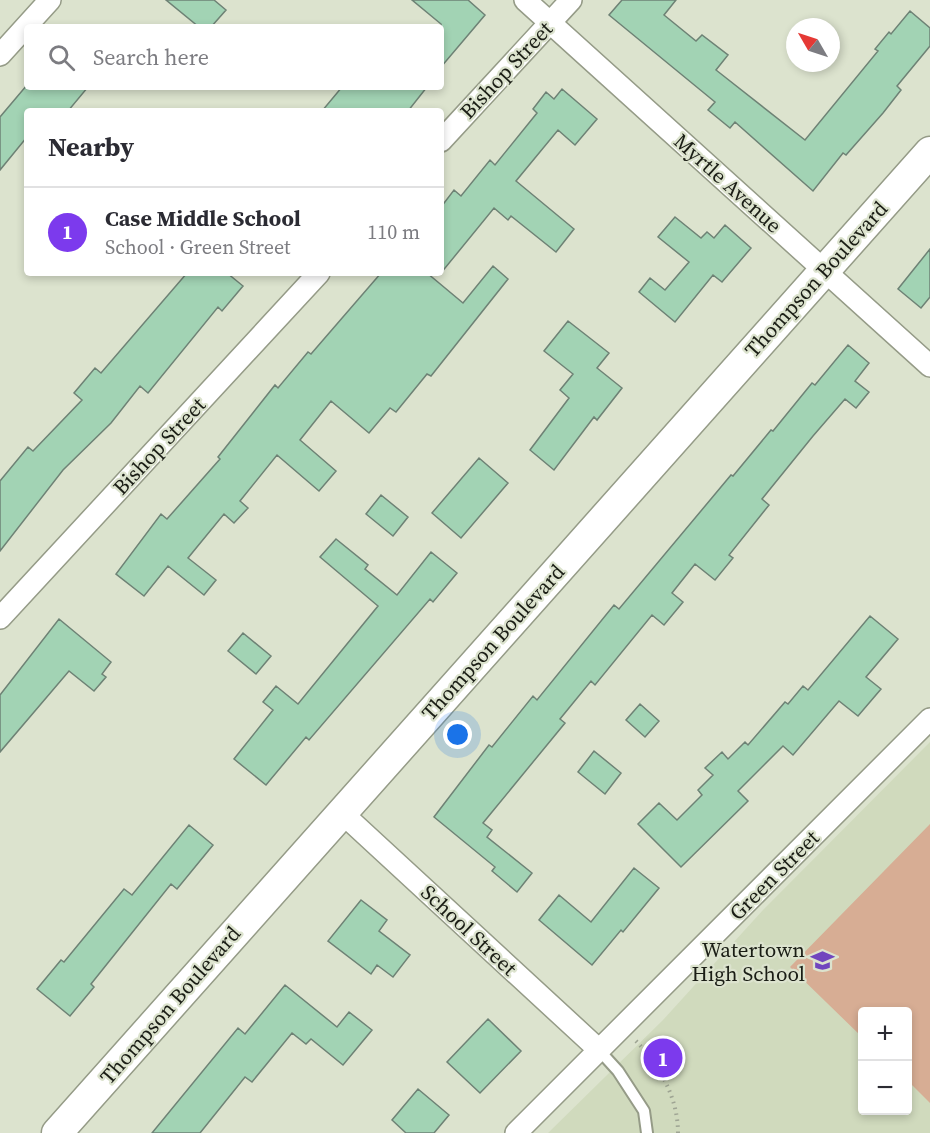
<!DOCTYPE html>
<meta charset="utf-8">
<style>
:root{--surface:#fff;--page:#f2f2f3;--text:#2b2b33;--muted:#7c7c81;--line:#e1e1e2;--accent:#7c3aed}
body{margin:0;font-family:"Source Serif 4",serif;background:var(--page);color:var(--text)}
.controls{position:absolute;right:18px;bottom:18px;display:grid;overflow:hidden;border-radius:6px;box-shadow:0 3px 9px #0003}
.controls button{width:54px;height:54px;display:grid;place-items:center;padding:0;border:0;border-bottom:2px solid var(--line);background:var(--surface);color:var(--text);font:30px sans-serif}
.compass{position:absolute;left:786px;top:18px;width:54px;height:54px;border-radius:50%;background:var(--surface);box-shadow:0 3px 9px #0003;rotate:309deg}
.you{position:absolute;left:458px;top:735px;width:21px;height:21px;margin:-15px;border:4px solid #fff;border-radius:50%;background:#1a73e8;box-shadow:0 0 0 9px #1a73e833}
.badge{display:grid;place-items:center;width:39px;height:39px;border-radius:50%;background:var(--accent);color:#fff;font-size:20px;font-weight:700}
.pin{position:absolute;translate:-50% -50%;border:3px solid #fff;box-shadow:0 2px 6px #0006}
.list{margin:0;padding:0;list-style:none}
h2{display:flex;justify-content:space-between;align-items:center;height:78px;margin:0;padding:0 24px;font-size:26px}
h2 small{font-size:20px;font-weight:400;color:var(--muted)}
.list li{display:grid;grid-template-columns:39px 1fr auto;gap:18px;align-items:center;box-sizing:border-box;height:90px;padding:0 24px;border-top:2px solid var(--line)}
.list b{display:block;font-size:22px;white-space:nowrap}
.list p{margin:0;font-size:20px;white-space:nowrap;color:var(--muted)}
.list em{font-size:20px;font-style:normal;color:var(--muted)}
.icon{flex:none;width:33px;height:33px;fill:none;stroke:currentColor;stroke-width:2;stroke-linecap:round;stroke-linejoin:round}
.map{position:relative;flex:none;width:930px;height:1133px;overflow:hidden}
.search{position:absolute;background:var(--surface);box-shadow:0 3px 9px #0003;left:24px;top:24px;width:420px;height:66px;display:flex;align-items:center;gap:15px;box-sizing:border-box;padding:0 21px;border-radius:6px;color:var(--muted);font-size:22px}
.panel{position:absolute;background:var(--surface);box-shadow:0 3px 9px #0003;left:24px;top:108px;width:420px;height:168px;border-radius:6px}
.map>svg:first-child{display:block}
.built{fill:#d0dabd;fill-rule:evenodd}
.green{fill:#d7ad94}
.building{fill:#a2d3b4;stroke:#6e8275;stroke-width:1.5}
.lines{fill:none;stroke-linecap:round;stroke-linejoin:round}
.lane-casing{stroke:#959b87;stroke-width:14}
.street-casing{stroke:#959b87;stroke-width:24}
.secondary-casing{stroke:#959b87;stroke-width:33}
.path{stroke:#9ea493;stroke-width:4;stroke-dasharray:1.5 4.5;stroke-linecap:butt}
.lane{stroke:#fff;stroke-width:10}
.street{stroke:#fff;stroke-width:21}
.secondary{stroke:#fff;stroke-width:30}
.labels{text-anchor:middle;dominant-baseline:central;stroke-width:4.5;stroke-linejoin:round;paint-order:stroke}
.street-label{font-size:21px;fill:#1a1d15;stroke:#dce3ce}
.poi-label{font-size:21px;fill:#1a1d15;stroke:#dce3ce;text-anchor:end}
</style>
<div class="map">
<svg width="930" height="1133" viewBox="0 0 930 1133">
<rect width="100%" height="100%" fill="#dce3ce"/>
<!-- built -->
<path class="built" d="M 930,742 L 930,1133 L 548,1133 L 663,1020 L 763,910 ZM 862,1012 L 908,1012 L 908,1110 L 862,1110 Z"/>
<!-- green -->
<path class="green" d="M 930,824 L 930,1103 L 908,1081 L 908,1012 L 862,1012 L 862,1037 L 790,967 Z"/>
<!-- building -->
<path class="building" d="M 166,0 L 214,0 L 226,10 L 211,27 L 199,27 Z
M 412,0 L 468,0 L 485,15 L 441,67 L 441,24 Z
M 622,0 L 676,0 L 664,15 L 696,41 L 702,35 L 728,55 L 716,70 L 805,140 L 878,51 L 875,49 L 889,32 L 891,34 L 910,11 L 930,28 L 930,46 L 897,86 L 901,90 L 883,113 L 846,155 L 843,153 L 813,191 L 735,122 L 730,128 L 708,110 L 715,102 L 609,15 Z
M 27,85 L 88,87 L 68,111 L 27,111 L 27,137 L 0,170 L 0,117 Z
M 342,87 L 427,87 L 408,111 L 322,111 Z
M 562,89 L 597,119 L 575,145 L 558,130 L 516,181 L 574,229 L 556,252 L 511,216 L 508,220 L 494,208 L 441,273 L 441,207 L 454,190 L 461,196 L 490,160 L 495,165 L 537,113 L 533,109 L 546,92 L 554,99 Z
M 675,217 L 701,238 L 707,232 L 714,238 L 725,225 L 751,248 L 722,282 L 713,275 L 675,322 L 639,292 L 650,278 L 665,290 L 689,262 L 658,237 Z
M 930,249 L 930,297 L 921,308 L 898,289 Z
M 493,266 L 508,279 L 431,376 L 427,374 L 396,412 L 390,408 L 369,433 L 331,401 L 300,440 L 336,471 L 319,491 L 277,455 L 240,501 L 248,508 L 234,523 L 224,514 L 188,558 L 216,580 L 204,595 L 168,566 L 144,596 L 116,574 L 161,514 L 167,519 L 220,459 L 218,457 L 275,385 L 278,388 L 308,352 L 311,354 L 381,273 L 427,273 L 463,303 Z
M 187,273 L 227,273 L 243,286 L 222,311 L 218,307 L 148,393 L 140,386 L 111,423 L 63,470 L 0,551 L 0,481 L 28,447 L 33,451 L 82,400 L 74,393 L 95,368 L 101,373 Z
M 568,321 L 609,353 L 597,368 L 622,388 L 597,420 L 594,417 L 554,470 L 530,450 L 569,398 L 560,390 L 573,374 L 544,351 Z
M 848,345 L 869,363 L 855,381 L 869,392 L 856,408 L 845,399 L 813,436 L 762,499 L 769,505 L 729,555 L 733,558 L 715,580 L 695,564 L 672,593 L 683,602 L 664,625 L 652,615 L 595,685 L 591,681 L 560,719 L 565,723 L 483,823 L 492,830 L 487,837 L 532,873 L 517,892 L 492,871 L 495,867 L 434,817 L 489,745 L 492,747 L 533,696 L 537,700 L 614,605 L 619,609 L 731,475 L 733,476 L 771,430 L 773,431 L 812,383 L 815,385 Z
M 479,458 L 508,483 L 461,538 L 432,513 Z
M 381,495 L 408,517 L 393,536 L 366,514 Z
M 336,539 L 368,565 L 365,569 L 397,595 L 431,552 L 457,573 L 433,602 L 430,599 L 309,740 L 306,737 L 266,785 L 234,759 L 273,710 L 263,702 L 276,686 L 298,704 L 378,606 L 320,557 Z
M 870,616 L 898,639 L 866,677 L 881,689 L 858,716 L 839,701 L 793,755 L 783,746 L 738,791 L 748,801 L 681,867 L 638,824 L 659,803 L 677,820 L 702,795 L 698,790 L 713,775 L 705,768 L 722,752 L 728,759 L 745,742 L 748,745 L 785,702 L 788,704 L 803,686 L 808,690 Z
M 59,619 L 111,662 L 102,674 L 106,677 L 94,691 L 69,671 L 0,752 L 0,695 Z
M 243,633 L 271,656 L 256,674 L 228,651 Z
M 640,704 L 659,721 L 645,737 L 626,720 Z
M 594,751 L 621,773 L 605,794 L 578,772 Z
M 189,825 L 213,845 L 177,889 L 171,884 L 91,984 L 94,987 L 70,1016 L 37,989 L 61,960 L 64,962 L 124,889 L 132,895 Z
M 634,868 L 659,888 L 623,932 L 621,930 L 592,965 L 539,920 L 559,895 L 591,922 Z
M 361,900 L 387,920 L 379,931 L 410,955 L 393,977 L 377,965 L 371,974 L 328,941 Z
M 285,985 L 337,1027 L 349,1012 L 372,1030 L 343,1065 L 311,1039 L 306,1044 L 292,1033 L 252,1082 L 245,1077 L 200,1133 L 152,1133 L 238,1028 L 245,1034 Z
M 488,1019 L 521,1051 L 480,1093 L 447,1062 Z
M 418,1089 L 449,1115 L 434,1133 L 406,1133 L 392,1120 Z"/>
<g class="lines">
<defs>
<path id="lane" d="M 598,1049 L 618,1071 L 644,1111 L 647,1133"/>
<path id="street" d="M 525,0 L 930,366
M 0,55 L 50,0
M 441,141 L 571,0
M 0,618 L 319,273
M 341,812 L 598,1049
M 516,1133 L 930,719"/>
<path id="secondary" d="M 57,1133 L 930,152"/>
</defs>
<!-- lane casing -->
<use href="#lane" class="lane-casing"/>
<!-- street casing -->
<use href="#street" class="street-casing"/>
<!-- secondary casing -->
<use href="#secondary" class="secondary-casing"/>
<!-- path -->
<path class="path" d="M 636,1041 C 660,1066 678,1098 678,1133"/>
<!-- lane -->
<use href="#lane" class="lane"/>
<!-- street -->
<use href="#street" class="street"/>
<!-- secondary -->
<use href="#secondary" class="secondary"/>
</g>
<!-- icons -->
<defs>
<symbol id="school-bare" viewBox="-9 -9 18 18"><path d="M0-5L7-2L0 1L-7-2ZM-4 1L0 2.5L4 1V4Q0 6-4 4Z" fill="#7146be" stroke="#dce3ce" stroke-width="2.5" paint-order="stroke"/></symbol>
</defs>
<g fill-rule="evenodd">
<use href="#school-bare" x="806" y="944" width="33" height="33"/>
</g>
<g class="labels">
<!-- street labels -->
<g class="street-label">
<text transform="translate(506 70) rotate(-47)">Bishop Street</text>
<text transform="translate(728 183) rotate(42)">Myrtle Avenue</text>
<text transform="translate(816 279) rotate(-48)">Thompson Boulevard</text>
<text transform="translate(159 446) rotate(-47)">Bishop Street</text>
<text transform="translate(493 642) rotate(-48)">Thompson Boulevard</text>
<text transform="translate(774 875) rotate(-45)">Green Street</text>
<text transform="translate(469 930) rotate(43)">School Street</text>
<text transform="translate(170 1005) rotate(-49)">Thompson Boulevard</text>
</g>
<!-- poi labels -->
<g class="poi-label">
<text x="805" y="949">Watertown<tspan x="805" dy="24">High School</tspan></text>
</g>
</g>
</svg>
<div class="controls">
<button>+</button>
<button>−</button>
</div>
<svg class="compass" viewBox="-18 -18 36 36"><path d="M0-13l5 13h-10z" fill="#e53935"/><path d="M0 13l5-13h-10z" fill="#7c7c81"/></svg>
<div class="you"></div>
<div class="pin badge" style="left:663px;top:1058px">1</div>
<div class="search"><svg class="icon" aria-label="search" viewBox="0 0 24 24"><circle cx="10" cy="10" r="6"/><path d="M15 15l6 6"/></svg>Search here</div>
<section class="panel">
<h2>Nearby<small></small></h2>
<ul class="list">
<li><span class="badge">1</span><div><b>Case Middle School</b><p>School · Green Street</p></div><em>110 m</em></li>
</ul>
</section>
</div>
